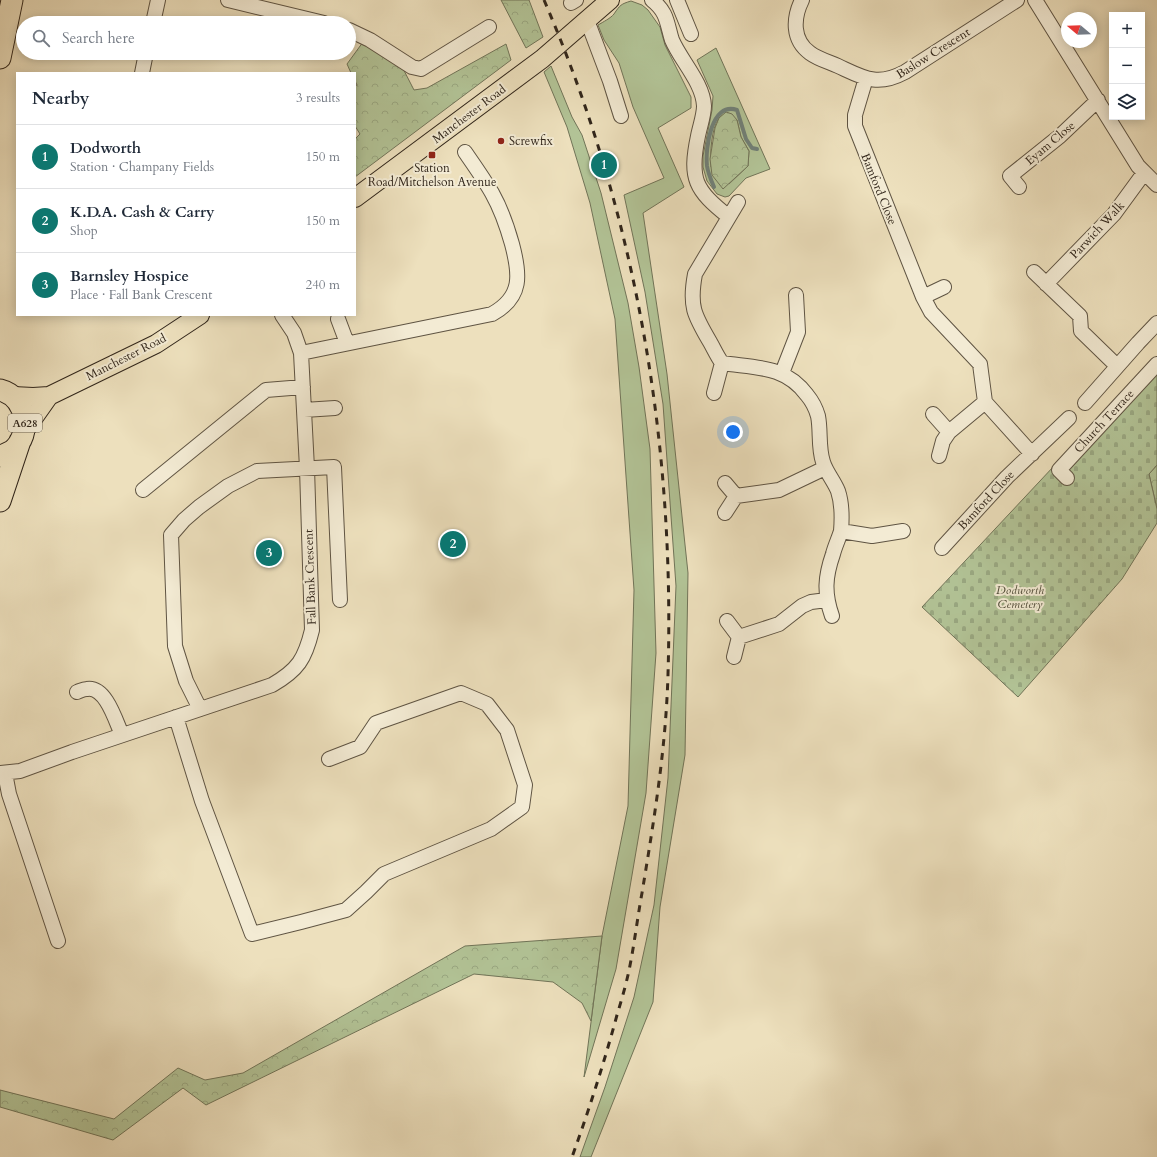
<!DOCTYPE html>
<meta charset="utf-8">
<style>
:root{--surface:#fff;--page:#f2f2f3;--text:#1f2937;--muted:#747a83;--line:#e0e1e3;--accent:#0f766e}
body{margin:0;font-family:Cardo,serif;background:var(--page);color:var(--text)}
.controls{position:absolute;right:12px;top:12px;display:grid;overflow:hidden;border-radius:0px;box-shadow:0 2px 10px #0003}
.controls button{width:36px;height:36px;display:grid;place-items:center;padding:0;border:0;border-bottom:1px solid var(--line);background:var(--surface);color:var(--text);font:20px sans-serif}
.compass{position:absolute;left:1061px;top:12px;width:36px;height:36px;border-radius:50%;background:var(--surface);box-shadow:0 2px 10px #0003;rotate:289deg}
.you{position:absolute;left:733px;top:432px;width:14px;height:14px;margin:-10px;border:3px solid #fff;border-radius:50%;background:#1a73e8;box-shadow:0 0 0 6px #1a73e833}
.badge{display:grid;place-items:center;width:26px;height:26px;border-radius:50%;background:var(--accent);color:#fff;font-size:13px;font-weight:700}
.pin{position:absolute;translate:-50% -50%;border:2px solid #fff;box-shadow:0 1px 4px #0006}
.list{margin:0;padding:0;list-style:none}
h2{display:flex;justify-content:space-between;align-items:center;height:52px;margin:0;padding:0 16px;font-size:17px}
h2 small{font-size:13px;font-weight:400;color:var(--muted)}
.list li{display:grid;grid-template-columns:26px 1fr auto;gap:12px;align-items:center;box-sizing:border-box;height:64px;padding:0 16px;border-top:1px solid var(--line)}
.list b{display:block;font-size:15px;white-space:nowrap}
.list p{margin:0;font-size:13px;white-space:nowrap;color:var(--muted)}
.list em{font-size:13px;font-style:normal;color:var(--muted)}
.icon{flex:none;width:22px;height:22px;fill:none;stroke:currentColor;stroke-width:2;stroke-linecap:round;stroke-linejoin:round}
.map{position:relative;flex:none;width:1157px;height:1157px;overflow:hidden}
.search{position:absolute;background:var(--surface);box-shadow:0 2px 10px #0003;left:16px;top:16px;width:340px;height:44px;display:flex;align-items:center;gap:10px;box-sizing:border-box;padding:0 14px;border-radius:22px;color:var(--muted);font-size:15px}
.panel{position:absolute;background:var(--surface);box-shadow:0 2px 10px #0003;left:16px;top:72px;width:340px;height:244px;border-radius:0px}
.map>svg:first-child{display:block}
.grass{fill:#b2c396;stroke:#717458;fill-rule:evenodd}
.forest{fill:url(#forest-crowns);stroke:#717458}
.cemetery{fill:url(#cemetery-stones);stroke:#717458}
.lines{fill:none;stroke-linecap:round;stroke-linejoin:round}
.stream{stroke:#708078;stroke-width:4}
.minor-casing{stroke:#5f5443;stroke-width:16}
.major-casing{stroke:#30251a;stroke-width:20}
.highway-casing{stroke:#30251a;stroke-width:23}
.minor{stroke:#f3ebd4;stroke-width:14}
.major{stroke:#ede0bd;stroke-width:18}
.highway{stroke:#ede0bd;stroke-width:21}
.rail{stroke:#30251a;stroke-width:3;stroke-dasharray:7 7;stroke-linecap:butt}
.poi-dot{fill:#8f2418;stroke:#f3ebd4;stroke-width:1.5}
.labels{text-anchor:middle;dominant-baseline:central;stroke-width:4;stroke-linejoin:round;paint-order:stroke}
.shield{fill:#f3ebd4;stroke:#6a6052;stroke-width:1}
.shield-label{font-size:11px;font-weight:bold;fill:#30251a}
.street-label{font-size:12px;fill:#30251a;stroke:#f3ebd4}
.poi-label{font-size:12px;fill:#30251a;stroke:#f3ebd4;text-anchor:start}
.park-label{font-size:12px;font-style:italic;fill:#504c39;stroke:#f3ebd4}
</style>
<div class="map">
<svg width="1157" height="1157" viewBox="0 0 1157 1157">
<defs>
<pattern id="forest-crowns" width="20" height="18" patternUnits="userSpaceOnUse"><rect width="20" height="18" fill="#b2c396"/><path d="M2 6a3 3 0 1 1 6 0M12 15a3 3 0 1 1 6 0" fill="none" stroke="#99a781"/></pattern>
<pattern id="cemetery-stones" width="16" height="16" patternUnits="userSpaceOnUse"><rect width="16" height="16" fill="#b2c396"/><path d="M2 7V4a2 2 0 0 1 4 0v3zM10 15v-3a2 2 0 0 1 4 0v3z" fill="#99a781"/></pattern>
</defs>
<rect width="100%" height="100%" fill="#ede0bd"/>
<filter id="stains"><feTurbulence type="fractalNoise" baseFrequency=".005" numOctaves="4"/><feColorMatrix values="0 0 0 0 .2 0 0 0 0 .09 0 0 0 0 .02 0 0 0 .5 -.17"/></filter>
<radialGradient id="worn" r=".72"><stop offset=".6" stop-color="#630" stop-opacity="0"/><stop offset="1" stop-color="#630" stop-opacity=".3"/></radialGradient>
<!-- grass -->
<path class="grass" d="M 631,1 L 642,5 L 648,10 L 660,27 L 665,45 L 691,97 L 691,108 L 658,128 L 684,187 L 643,213 L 667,374 L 688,573 L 685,755 L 660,907 L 653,1002 L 591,1157 L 580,1157 L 605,1087 L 634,997 L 654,905 L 668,778 L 676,586 L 663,404 L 645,292 L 624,195 L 664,178 L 633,107 L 619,63 L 604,40 L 598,25 C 603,22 611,18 614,14 C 620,5 621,4 631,1 Z
M 716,48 L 770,169 L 746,178 L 729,196 L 725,197 L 717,194 L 707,181 L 703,167 L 703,156 L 712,110 L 713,96 L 697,60 ZM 727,112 L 737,120 L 741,137 L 749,151 L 748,166 L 729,184 L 711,167 C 710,154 711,129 719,118 C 721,116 724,114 727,112 Z
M 551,66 L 572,117 L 582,135 L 601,193 L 628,303 L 639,367 L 650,449 L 656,653 L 646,793 L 616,969 L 584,1077 L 602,936 L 628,806 L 634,590 L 615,319 L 590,203 L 567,127 L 544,72 Z"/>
<!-- forest -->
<path class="forest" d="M 501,0 L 529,0 L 543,37 L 526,48 Z
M 363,42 L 396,55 L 414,90 L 427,88 L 506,44 L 511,60 L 355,177 L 355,139 L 360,134 L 355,126 L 355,86 L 357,85 L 355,81 L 355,73 L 351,73 L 347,64 Z
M 726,112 L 732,114 L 737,120 L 741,137 L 749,151 L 748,166 L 723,189 L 712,175 L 710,159 L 715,128 L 719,118 Z
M 1157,465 L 1157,509 L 1149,474 Z
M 602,936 L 591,1021 L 582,1003 L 553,982 L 474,974 L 206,1105 L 183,1088 L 113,1140 L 0,1107 L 0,1090 L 114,1119 L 178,1068 L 205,1080 L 243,1073 L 465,946 Z"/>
<!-- cemetery -->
<path class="cemetery" d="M 1157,356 L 1157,465 L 1149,474 L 1157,509 L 1157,523 L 1122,579 L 1018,697 L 922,607 Z"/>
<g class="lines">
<!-- stream -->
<path class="stream" d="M 714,187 C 711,180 708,173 707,166 C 705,149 711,101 737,110 L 746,139 L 752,148 L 757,149"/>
<defs>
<path id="minor" d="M 228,0 L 324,23
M 652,0 C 657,4 661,8 664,14 C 668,22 669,31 672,40 C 681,61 703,83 704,106 C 704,115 700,126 698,136 C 689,179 695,190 729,217
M 677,0 L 691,34
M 802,0 C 793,18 792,40 810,53 C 818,59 829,62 838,66 C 864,78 877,87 905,72 L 1017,0
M 1035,0 L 1138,166 L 1157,185
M 571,3 L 576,0
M 153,23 L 158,0
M 584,23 L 590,28 L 610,81 L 621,116
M 349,30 L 370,40 L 412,67 L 421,69 L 489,27
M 142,73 L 146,53
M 866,78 L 855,115 L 855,126 L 923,297 L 931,312 L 980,364 L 985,402 L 1032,454
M 1019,187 L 1010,176 L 1060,136 L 1098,100
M 1034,272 L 1080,316 L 1081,331 L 1117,366
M 1046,284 L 1114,214 L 1144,173
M 923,297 L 944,287
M 338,319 L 347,343
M 301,353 L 492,314 C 523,297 520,274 512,244 C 507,226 501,209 492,193 C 484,179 474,165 465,152
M 722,363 C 755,368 785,365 807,395 C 812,401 816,409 818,416 C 821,431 818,447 823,462 C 826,472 834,481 838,491 C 842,503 842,519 841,531 C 839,538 835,546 833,554 C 825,577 824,593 832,616
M 782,373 L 798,332 L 796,295
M 714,393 L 722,363 C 717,356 714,349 710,342 C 694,315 689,306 695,274 L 738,202
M 1085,403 L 1138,343 L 1157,323
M 304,410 L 335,408
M 933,414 L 949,432
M 939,456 L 943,441 L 949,432 L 985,402
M 1067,478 L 1059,470 L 1157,364
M 725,483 L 736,496 L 725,513
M 143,490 L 266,390 L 303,387
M 736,496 L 779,490 L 825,468
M 841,531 L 872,536 L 903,531
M 942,548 L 1007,477 L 1069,418
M 727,621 L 739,637 L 734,657
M 739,637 L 779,624 L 802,606 L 811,602 L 827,600
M 77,692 C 80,691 83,689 87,689 C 106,686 116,722 122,735
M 200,709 L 186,681 L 175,646 L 171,535 L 184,520 L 199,507 L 228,486 L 257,471 L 334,467 L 340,600
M 176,717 L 202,801 L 252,934 L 301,922 L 346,910 L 366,892 L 384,874 L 491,829 L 522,807 L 525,785 L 507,730 L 487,704 L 461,693 L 376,723 L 360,747 L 329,759
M 0,773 L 20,771 L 72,752 L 272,685 C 298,670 305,659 312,630 L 307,468 L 301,353 L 294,333 L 282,315
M 5,773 L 9,794 L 58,941"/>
<path id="major" d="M 355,198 L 542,59 L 610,0
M 13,396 L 33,397 L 49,396 L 156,344 L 200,315
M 25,430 L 49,396"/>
<path id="highway" d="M 0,58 L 12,0
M 0,390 C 27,397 33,434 12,451 C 8,453 4,455 0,456
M 0,501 L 20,441"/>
</defs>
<!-- minor casing -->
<use href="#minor" class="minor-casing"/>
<!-- major casing -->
<use href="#major" class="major-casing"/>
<!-- highway casing -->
<use href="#highway" class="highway-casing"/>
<!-- minor -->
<use href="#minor" class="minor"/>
<!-- major -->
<use href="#major" class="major"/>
<!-- highway -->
<use href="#highway" class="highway"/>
<!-- rail -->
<path class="rail" d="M 544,0 C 636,213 675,443 668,674 C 666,748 654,820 642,893 C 637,920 634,948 628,975 C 625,988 621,1002 617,1015 C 604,1063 589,1110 572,1157"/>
</g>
<!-- markers -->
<g class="poi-dot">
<circle cx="501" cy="141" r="4"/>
<rect x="428" y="151" width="8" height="8" rx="2"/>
</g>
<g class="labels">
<!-- shield labels -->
<rect class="shield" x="8" y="414" width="34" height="18" rx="3"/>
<g class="shield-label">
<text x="25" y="423">A628</text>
</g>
<!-- street labels -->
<g class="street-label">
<text transform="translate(933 53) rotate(-32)">Baslow Crescent</text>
<text transform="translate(469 114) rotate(-37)">Manchester Road</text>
<text transform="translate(1050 143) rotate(-40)">Eyam Close</text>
<text transform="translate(879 189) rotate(68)">Bamford Close</text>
<text transform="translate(1097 230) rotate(-47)">Parwich Walk</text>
<text transform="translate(126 357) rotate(-27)">Manchester Road</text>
<text transform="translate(1104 421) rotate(-47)">Church Terrace</text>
<text transform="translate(986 500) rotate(-47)">Bamford Close</text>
<text transform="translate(310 577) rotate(-92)">Fall Bank Crescent</text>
</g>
<!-- poi labels -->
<g class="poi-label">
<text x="509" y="141">Screwfix</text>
<text x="432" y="168" text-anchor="middle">Station<tspan x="432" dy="14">Road/Mitchelson Avenue</tspan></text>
</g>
<!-- park labels -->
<g class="park-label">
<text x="1020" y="590">Dodworth<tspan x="1020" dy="14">Cemetery</tspan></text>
</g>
</g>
<rect width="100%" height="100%" filter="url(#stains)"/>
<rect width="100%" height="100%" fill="url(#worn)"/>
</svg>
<div class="controls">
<button>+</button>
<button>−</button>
<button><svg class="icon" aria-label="layers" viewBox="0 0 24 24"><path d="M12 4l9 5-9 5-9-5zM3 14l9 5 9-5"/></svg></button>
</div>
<svg class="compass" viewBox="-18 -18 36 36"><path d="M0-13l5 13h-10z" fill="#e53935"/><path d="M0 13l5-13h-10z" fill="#747a83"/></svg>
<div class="you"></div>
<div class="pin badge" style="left:604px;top:165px">1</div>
<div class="pin badge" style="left:453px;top:544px">2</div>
<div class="pin badge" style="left:269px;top:553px">3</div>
<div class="search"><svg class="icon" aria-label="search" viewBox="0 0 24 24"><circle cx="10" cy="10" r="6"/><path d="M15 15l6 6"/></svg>Search here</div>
<section class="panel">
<h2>Nearby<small>3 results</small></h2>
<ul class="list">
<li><span class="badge">1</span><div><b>Dodworth</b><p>Station · Champany Fields</p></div><em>150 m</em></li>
<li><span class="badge">2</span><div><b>K.D.A. Cash &amp; Carry</b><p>Shop</p></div><em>150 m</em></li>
<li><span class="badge">3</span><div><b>Barnsley Hospice</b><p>Place · Fall Bank Crescent</p></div><em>240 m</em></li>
</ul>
</section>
</div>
